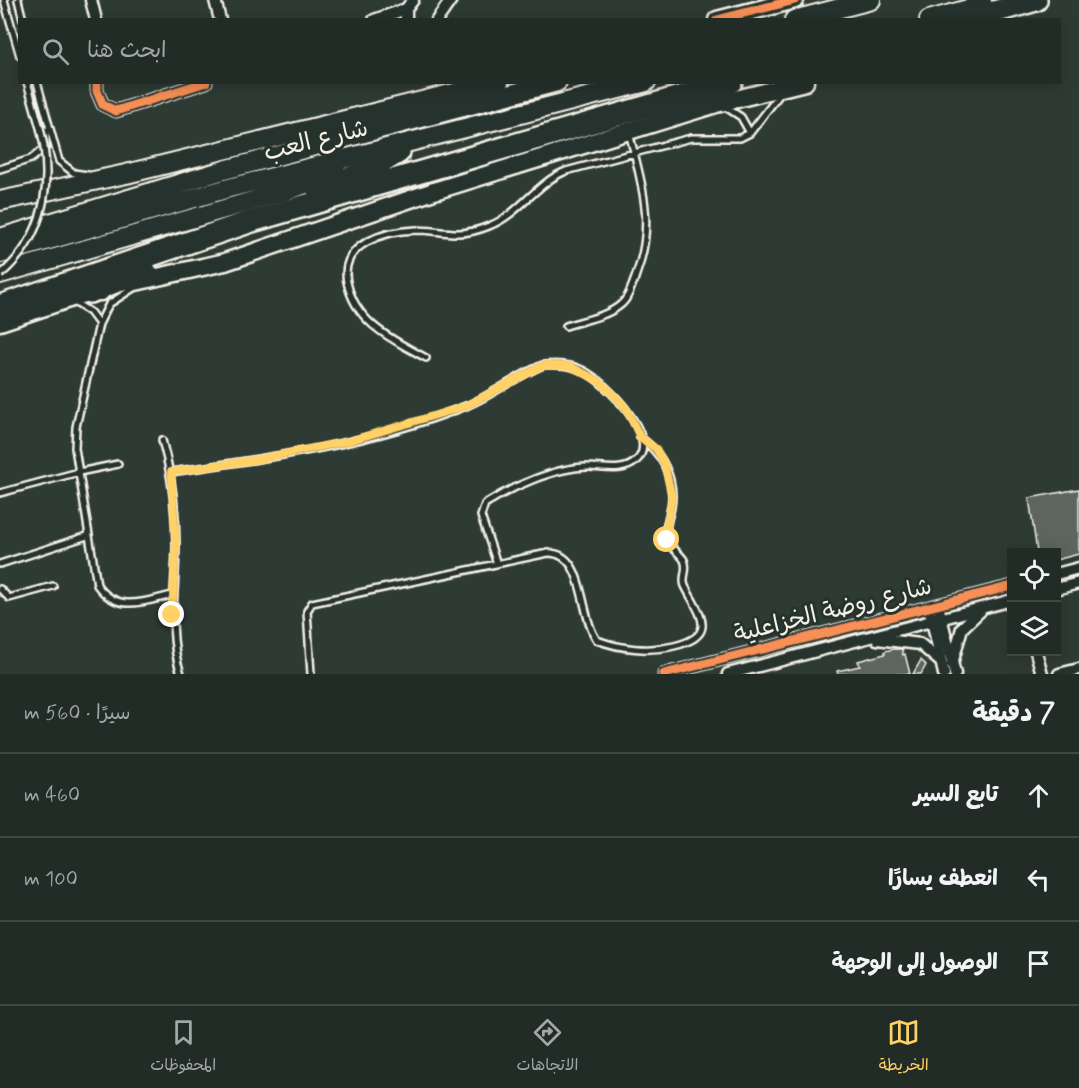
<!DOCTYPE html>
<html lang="ar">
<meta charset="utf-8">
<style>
:root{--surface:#222c27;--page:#2a342f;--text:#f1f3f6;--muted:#a2a7a7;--line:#3f4844;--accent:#ffd166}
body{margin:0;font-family:Mynerve,"Playpen Sans Arabic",sans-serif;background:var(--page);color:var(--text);direction:rtl}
.controls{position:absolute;right:18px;bottom:18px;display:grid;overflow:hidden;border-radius:0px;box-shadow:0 3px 15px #0003}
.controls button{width:54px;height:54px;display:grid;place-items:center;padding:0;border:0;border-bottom:2px solid var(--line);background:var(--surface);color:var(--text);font:30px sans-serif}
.stop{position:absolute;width:18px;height:18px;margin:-14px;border:4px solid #ffd166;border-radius:50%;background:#fff}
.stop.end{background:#ffd166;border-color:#fff;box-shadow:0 2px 6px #0008}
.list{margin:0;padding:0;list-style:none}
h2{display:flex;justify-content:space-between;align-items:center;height:78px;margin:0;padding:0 24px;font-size:26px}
h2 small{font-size:20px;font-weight:400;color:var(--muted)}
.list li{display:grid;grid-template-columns:39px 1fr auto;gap:18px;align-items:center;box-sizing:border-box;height:84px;padding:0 24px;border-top:2px solid var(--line)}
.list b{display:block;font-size:22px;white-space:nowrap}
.list em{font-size:20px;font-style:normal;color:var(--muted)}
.icon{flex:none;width:33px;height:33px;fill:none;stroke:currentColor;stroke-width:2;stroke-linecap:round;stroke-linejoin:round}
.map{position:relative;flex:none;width:1079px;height:674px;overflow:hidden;direction:ltr}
.search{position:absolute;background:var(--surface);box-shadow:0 3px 15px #0003;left:18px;right:18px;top:18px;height:66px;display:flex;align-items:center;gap:15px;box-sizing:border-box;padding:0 21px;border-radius:0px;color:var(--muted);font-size:22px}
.sheet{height:330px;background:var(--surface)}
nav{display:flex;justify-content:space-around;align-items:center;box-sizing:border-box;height:84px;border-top:2px solid var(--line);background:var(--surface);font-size:16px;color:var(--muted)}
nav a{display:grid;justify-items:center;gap:3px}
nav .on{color:var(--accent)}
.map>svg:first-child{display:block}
.building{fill:#5c655e;stroke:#f4f1e8;stroke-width:1.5}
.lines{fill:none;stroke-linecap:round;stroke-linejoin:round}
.lane-casing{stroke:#f4f1e8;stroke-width:10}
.street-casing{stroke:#f4f1e8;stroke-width:15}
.secondary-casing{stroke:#f4f1e8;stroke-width:21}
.primary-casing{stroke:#f4f1e8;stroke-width:22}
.highway-casing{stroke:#f4f1e8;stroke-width:26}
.lane{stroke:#26332d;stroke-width:5}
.street{stroke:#26332d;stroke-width:10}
.secondary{stroke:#26332d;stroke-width:16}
.primary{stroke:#26332d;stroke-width:18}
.highway{stroke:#26332d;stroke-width:21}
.lane-bridge-casing{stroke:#f4f1e8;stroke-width:10;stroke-linecap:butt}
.lane-bridge{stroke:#26332d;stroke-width:5}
.cycleway-casing{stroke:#26332d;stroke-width:13}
.cycleway{stroke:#f78f57;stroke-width:9}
.route{stroke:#ffd166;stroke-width:8}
.labels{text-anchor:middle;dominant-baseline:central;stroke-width:6;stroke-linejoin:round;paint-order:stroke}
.street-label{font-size:24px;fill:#f4f1e8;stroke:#26332d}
</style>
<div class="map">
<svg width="1079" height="674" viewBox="0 0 1079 674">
<rect width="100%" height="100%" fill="#2e3b34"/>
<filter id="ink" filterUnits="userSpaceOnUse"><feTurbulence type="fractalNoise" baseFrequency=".0167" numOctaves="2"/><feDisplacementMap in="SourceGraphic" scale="12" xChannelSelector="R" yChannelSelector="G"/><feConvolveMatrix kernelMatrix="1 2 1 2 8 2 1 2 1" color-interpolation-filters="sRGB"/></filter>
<g filter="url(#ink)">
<!-- building -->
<path class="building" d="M 1079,489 L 1079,554 L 1056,560 L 1056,552 L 1037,552 L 1029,498 Z
M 894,649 L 902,649 L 903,655 L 905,654 L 910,674 L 838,674 L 837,671 L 860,666 L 858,661 L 885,654 L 885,651 Z
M 921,660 L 926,665 L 921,674 L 913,674 Z"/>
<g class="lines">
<defs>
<path id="lane" d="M 4,0 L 20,56
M 18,0 L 23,20
M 27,82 L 36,114
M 37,82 L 59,161 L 74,173 L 88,175
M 724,106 L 741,117 L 750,133
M 0,169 L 31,159 L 46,147 L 46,130
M 132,289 L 109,304 L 99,324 L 76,427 L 75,448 L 97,585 C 117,613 143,602 172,595
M 74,302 L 90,312 L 99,324
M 566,326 C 583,320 605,317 619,306 C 628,300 631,288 635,278 C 656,224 642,186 629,132
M 426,358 C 392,339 356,324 347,282 C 339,243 386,231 416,230 C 430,230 444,233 458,233 C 468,233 479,230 489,226 C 519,215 537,182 566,171 L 691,138 L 740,138 L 750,133 L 780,94
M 162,440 C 172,475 176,509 176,545 C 176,589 167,632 181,674
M 171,472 C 271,458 372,444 466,406 C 493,395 516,376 543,365 C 557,364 571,364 584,371 C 604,381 662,438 636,461 C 623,473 603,467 588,467 C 556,467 511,487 485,504 L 481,516 L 497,564
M 0,493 L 79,472 L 118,464
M 0,564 L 87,536
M 0,589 L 9,598 L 53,586
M 311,674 L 307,611 L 312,603 L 548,553 C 586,552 579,616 597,640 C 620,649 649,652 674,646 C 720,635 699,614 685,586 C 681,577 689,570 684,560 C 680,553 669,547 667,539 C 664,528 669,518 671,508 C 676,478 662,454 640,437"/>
<path id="street" d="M 91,0 L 96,20
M 215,0 L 220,20
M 374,20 L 406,9
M 406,20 L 406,9 L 413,0
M 437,20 L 451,0
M 97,82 L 97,91 L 103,105 L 116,111 L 206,82
M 1056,574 L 1079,568
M 1056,589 L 1079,583
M 940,613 L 955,674
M 931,616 L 944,674
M 877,639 L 920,644 L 941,662
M 1036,652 L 1042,674
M 952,664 L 962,628 L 980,611
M 664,674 L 1012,586
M 728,674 L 1012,600
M 1059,674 L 1079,669"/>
<path id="secondary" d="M 717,20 L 795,0
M 131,283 L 225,262 L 431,192 L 716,104 L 805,82
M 0,322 L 90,292 L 101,292"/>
<path id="primary" d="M 794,20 L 871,0
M 929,20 L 983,5
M 0,201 L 126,174 L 499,82
M 0,238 L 224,170 L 557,82
M 0,254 L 229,188 L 646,82
M 0,274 L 283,192 L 337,173"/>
<path id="highway" d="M 966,20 L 1036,0
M 318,191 L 371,169 L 399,152
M 90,292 L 145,270
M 0,306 L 252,221 L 731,82"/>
</defs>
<!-- lane casing -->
<use href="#lane" class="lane-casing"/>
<!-- street casing -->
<use href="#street" class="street-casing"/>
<!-- secondary casing -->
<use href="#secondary" class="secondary-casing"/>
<!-- primary casing -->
<use href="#primary" class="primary-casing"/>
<!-- highway casing -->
<use href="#highway" class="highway-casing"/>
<!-- lane -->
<use href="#lane" class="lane"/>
<!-- street -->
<use href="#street" class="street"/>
<!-- secondary -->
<use href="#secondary" class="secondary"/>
<!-- primary -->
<use href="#primary" class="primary"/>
<!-- highway -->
<use href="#highway" class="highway"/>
<defs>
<path id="lane-bridge" d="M 0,275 C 49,234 55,172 36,114"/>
</defs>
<!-- lane-bridge casing -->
<use href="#lane-bridge" class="lane-bridge-casing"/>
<!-- lane-bridge -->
<use href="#lane-bridge" class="lane-bridge"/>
<defs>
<path id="cycleway" d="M 717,20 L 795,0
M 97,82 L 97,91 L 103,105 L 116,111 L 206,82
M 664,674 L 1012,586"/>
</defs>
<!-- cycleway casing -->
<use href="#cycleway" class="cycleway-casing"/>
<!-- cycleway -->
<use href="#cycleway" class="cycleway"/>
</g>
</g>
<g class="lines" filter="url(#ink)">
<!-- route -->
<path class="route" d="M 172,615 L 176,544 L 171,472 L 254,460 L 349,441 L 466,406 L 543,365 L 570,366 L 599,381 L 614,395 L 626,408 L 640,437 L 656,449 L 664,463 L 672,497 L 667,525 L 667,540"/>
</g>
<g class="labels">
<!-- street labels -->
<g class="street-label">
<text transform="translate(316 141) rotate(-14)">شارع العب</text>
<text transform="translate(833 611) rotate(-14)">شارع روضة الخزاعلية</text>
</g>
</g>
</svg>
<div class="controls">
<button><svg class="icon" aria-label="locate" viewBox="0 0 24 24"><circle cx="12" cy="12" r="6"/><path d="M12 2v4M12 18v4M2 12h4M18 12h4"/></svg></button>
<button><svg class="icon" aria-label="layers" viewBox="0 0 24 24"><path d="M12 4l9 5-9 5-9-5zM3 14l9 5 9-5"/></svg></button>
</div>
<div class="stop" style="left:667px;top:540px"></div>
<div class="stop end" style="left:172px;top:615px"></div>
<div class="search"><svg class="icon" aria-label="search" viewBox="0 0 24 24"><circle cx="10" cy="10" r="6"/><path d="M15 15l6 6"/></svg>ابحث هنا</div>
</div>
<section class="sheet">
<h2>7 دقيقة<small>سيرًا · 560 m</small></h2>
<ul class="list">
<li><svg class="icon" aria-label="ahead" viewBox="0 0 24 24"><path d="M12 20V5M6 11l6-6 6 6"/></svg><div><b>تابع السير</b></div><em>460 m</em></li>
<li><svg class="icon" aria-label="left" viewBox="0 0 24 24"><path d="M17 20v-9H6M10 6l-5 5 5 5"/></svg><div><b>انعطف يسارًا</b></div><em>100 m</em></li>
<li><svg class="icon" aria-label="arrive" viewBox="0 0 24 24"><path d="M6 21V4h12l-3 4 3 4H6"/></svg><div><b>الوصول إلى الوجهة</b></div></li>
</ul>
</section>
<nav>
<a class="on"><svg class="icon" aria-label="map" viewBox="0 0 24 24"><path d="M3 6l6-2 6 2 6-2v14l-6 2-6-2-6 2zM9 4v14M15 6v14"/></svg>الخريطة</a>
<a><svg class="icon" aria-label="directions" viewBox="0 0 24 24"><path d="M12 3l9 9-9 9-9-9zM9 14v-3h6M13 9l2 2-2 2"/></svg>الاتجاهات</a>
<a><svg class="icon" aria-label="saved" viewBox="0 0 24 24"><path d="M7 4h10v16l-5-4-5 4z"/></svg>المحفوظات</a>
</nav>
